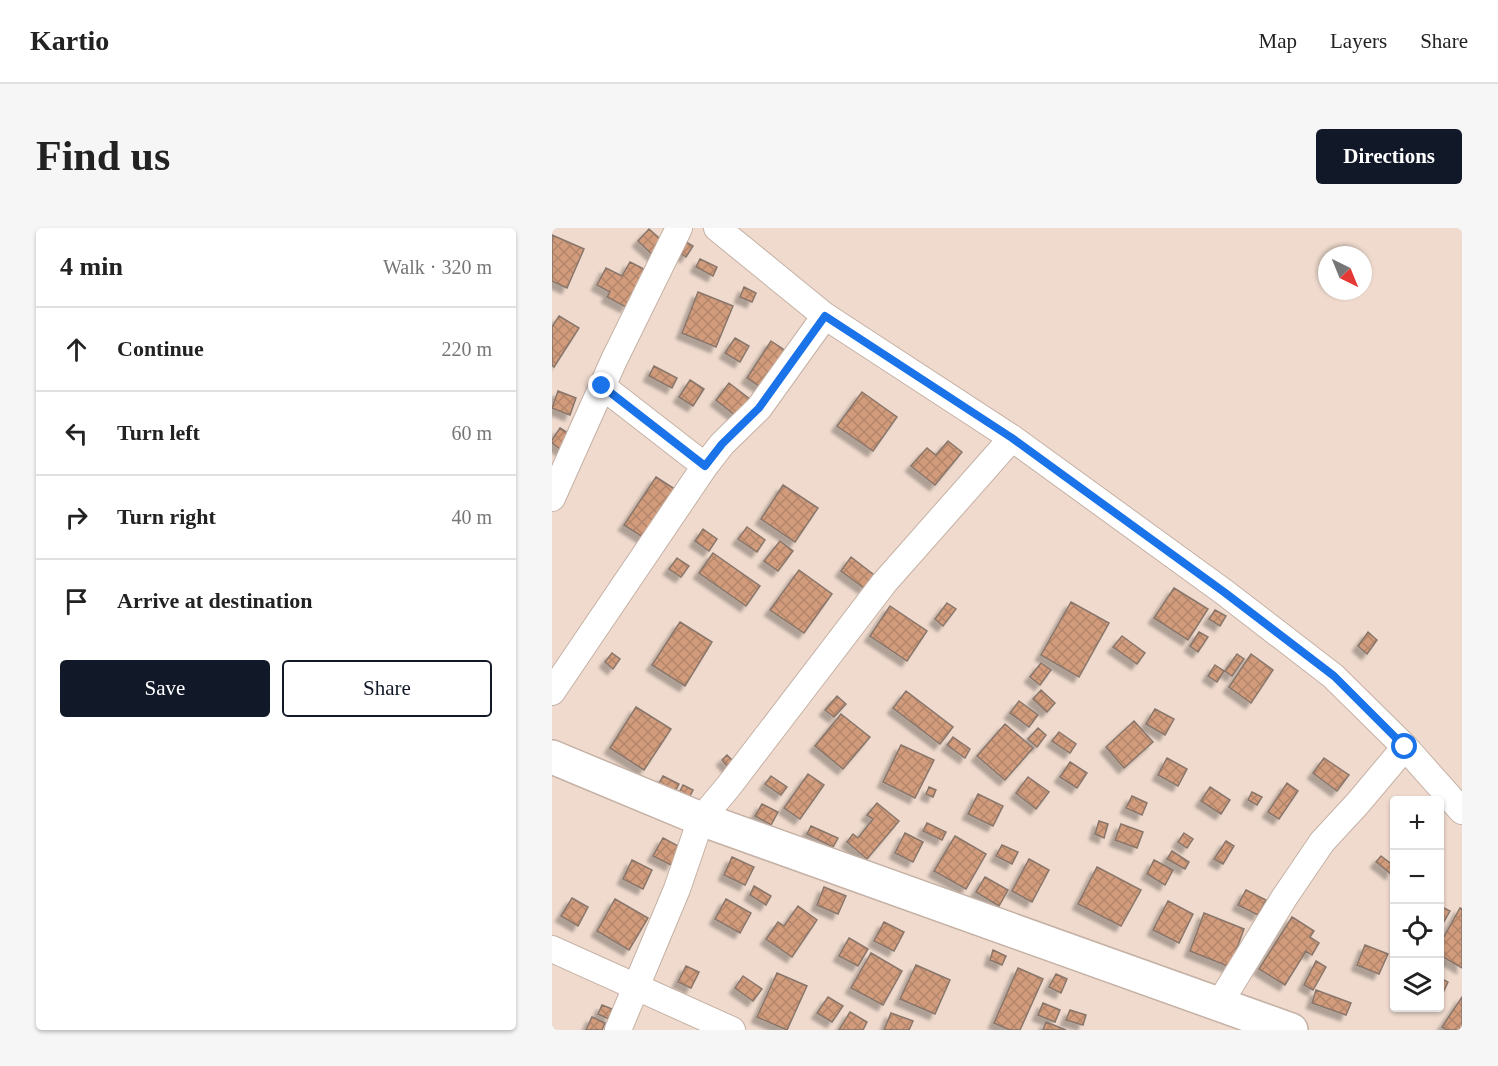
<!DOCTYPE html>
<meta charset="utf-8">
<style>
:root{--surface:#fff;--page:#f6f6f6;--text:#222;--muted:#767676;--line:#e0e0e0;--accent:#111827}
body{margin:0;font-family:"Times New Roman",serif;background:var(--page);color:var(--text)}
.controls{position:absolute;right:18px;bottom:18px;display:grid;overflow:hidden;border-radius:6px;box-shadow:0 2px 4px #0004}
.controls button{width:54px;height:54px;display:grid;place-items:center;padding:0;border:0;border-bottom:2px solid var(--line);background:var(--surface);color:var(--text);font:30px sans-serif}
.compass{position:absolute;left:766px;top:18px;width:54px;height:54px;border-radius:50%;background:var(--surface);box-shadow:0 2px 4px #0004;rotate:137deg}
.stop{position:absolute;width:18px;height:18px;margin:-14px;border:4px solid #1a73e8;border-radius:50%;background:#fff}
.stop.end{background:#1a73e8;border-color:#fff;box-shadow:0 2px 6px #0008}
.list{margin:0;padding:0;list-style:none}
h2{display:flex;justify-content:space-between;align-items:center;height:78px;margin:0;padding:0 24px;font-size:26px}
h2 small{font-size:20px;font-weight:400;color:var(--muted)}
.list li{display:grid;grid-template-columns:39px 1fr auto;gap:18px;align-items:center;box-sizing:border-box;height:84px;padding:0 24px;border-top:2px solid var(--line)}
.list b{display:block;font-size:22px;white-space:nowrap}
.list em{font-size:20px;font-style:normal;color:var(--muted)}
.actions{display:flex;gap:12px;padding:18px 24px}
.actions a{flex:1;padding:14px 0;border:2px solid var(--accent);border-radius:6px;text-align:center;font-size:21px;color:var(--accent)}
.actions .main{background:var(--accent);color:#fff}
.icon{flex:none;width:33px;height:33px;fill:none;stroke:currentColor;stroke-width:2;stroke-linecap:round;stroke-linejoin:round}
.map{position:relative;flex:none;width:910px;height:802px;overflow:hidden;border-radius:6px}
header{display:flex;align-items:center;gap:36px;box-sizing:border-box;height:84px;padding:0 30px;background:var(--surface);border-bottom:2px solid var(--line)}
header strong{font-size:28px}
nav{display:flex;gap:33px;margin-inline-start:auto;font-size:21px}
.intro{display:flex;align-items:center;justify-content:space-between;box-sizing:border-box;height:144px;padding:0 36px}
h1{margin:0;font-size:42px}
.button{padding:15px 27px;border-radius:6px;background:var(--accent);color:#fff;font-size:21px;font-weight:700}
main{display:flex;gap:36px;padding:0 36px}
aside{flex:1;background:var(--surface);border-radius:6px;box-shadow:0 2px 4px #0004}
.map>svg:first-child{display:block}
.building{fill:url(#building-cross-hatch);stroke:#89766b;stroke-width:1.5;filter:url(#shadow)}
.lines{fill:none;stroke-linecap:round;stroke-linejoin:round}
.minor-casing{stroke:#c5b1a5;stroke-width:28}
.secondary-casing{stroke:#c5b1a5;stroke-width:36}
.minor{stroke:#fff;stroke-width:26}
.secondary{stroke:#fff;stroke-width:33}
.route{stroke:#1a73e8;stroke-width:8}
</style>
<header>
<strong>Kartio</strong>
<nav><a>Map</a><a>Layers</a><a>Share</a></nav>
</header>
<div class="intro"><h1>Find us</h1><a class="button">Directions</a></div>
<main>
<aside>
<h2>4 min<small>Walk · 320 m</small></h2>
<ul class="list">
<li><svg class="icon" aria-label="ahead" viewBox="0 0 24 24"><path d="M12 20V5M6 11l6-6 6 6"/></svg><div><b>Continue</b></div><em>220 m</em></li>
<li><svg class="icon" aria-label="left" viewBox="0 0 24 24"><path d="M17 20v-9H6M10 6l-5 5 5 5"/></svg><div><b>Turn left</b></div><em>60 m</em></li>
<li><svg class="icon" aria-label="right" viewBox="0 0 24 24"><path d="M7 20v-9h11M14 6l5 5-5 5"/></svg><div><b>Turn right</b></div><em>40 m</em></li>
<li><svg class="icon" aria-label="arrive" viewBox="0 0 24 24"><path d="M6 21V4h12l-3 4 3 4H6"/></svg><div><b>Arrive at destination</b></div></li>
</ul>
<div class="actions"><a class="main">Save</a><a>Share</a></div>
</aside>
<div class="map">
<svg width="910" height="802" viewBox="0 0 910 802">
<defs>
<pattern id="building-cross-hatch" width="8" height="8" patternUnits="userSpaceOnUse" patternTransform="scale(1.5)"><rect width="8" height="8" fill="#d29c7c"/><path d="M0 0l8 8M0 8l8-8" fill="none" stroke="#b3856a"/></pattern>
<filter id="shadow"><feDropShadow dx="-5.5" dy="5.5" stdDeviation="1.5" flood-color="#0004"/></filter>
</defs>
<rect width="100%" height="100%" fill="#efdacd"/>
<!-- building -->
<path class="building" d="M 97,1 L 114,16 L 103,29 L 86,13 Z
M 0,7 L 32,21 L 15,60 L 0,53 Z
M 134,14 L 141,18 L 134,29 L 127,24 Z
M 148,31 L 165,39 L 161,48 L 144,39 Z
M 78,34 L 94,42 L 74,79 L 55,69 L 58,64 L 45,57 L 54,40 L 70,48 Z
M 192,59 L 204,65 L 200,74 L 188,69 Z
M 146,64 L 181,78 L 164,119 L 130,105 Z
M 7,88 L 27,100 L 2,139 L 0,137 L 0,99 Z
M 183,110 L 197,118 L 188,134 L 173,125 Z
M 219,113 L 237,125 L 213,162 L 195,150 Z
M 102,138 L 125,150 L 120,160 L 97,148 Z
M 138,152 L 152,161 L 141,178 L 127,169 Z
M 177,155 L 198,171 L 184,188 L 164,172 Z
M 6,163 L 24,170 L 18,187 L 0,180 Z
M 310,164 L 345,189 L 321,223 L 285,198 Z
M 8,200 L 22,209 L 11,223 L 0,215 L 0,212 Z
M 396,213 L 410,224 L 383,257 L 359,238 L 375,220 L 384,227 Z
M 104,249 L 132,267 L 100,315 L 72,297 Z
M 231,257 L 266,280 L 243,314 L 209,291 Z
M 195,299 L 213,312 L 205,324 L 186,311 Z
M 151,301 L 165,311 L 157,323 L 143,313 Z
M 228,313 L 241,323 L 226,343 L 212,333 Z
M 161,325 L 208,358 L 194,378 L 147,345 Z
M 299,329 L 322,347 L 312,360 L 289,343 Z
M 125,330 L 137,338 L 129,349 L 117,341 Z
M 247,342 L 280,366 L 252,405 L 218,382 Z
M 622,360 L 656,381 L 636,412 L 602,390 Z
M 519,374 L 557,395 L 527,449 L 489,427 Z
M 395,375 L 404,381 L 391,398 L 383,391 Z
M 338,378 L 375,403 L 355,433 L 318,408 Z
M 663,382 L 674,388 L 668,398 L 657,391 Z
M 128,394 L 160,414 L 133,458 L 100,437 Z
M 647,404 L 656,409 L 646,424 L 638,418 Z
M 816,404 L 825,412 L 815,426 L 806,418 Z
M 570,408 L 593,425 L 585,436 L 561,419 Z
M 60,425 L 68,431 L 61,441 L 53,434 Z
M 685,426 L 692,431 L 680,448 L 673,443 Z
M 699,426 L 721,442 L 699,475 L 677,459 Z
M 489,435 L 499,442 L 488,457 L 478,449 Z
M 663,437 L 672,443 L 665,454 L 656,448 Z
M 489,462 L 503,475 L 495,484 L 481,471 Z
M 354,463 L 401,499 L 388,516 L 341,480 Z
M 285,468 L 294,476 L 282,489 L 273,482 Z
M 467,473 L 486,487 L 477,499 L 458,485 Z
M 84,479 L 119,501 L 92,542 L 58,520 Z
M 603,481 L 622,491 L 613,507 L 594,496 Z
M 289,486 L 318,509 L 291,541 L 263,518 Z
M 582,493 L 601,514 L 572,540 L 554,519 Z
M 453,496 L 481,520 L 453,552 L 425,528 Z
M 486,500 L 494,507 L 485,519 L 476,511 Z
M 507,504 L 524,516 L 518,525 L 500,513 Z
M 401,509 L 418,521 L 413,530 L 395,517 Z
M 349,517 L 382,532 L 363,570 L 331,554 Z
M 175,527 L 189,541 L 176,539 L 170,532 Z
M 615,530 L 635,541 L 626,558 L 606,547 Z
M 772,530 L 797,547 L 785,563 L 761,545 Z
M 518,534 L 535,545 L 525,560 L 508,549 Z
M 256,546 L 272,557 L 248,591 L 232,580 Z
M 111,548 L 127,556 L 121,567 L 105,559 Z
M 219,548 L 235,559 L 229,567 L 213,556 Z
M 476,549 L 497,564 L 484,581 L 464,565 Z
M 735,555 L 746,563 L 727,591 L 716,584 Z
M 131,557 L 141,562 L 135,574 L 125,569 Z
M 377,559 L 384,562 L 381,569 L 374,566 Z
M 658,559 L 678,572 L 669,586 L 649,573 Z
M 700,564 L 710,569 L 705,577 L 696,572 Z
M 426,566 L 451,578 L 441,598 L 416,586 Z
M 580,568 L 595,575 L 590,587 L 574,580 Z
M 325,575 L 347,593 L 315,631 L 295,614 L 301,606 L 306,610 L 321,591 L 315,587 Z
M 210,576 L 226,584 L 219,597 L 203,588 Z
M 547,593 L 556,596 L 552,610 L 543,606 Z
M 375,595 L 394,604 L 390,612 L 371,603 Z
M 569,596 L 591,604 L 585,620 L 563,612 Z
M 259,598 L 286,610 L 281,619 L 255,606 Z
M 353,605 L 371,614 L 361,634 L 343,625 Z
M 632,605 L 641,611 L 635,620 L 626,614 Z
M 403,608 L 434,626 L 414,661 L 382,643 Z
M 111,610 L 128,619 L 119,637 L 101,628 Z
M 674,613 L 682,618 L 671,636 L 662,631 Z
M 450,617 L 466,624 L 460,636 L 444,628 Z
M 620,623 L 637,634 L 633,641 L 615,631 Z
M 829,628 L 842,638 L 839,646 L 824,634 Z
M 180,629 L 202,639 L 193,657 L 172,647 Z
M 477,631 L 497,642 L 480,674 L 460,663 Z
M 80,632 L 100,642 L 91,661 L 71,651 Z
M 602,632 L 621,642 L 613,657 L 595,646 Z
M 545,639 L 589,662 L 569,698 L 526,676 Z
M 433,649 L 456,662 L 447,678 L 424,664 Z
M 202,658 L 219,668 L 214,677 L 198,667 Z
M 272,659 L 294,668 L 286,686 L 265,677 Z
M 694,662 L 714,672 L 706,687 L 686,677 Z
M 20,670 L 36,679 L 26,698 L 9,688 Z
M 63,671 L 96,690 L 77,722 L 45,703 Z
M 174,671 L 199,685 L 188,705 L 163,691 Z
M 616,673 L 641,686 L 627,715 L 601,702 Z
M 246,678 L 265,692 L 240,729 L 214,711 L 226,694 L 232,698 Z
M 888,678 L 898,683 L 890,697 L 888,696 Z
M 908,680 L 910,681 L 910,740 L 888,727 L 888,716 Z
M 652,685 L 692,701 L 678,739 L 638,723 Z
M 740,689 L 762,703 L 758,709 L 767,715 L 760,727 L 754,723 L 733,757 L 707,741 Z
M 332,694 L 352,704 L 342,723 L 322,713 Z
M 297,710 L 316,721 L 306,738 L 287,728 Z
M 813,717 L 836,726 L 827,746 L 805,737 Z
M 441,722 L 454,728 L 450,737 L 438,732 Z
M 319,725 L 350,743 L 331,777 L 299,760 Z
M 764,733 L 774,739 L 761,762 L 752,757 Z
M 364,737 L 398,752 L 383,786 L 348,771 Z
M 134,738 L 147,744 L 139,760 L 126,754 Z
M 466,740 L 491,751 L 468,802 L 458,802 L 442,795 Z
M 225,745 L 255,758 L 235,802 L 205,789 Z
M 504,746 L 515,751 L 509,765 L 497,759 Z
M 191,748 L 210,761 L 201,773 L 183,760 Z
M 888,750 L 896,754 L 888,771 Z
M 764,762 L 799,775 L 794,787 L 760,775 Z
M 276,769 L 291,778 L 280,794 L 265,785 Z
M 910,769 L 910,802 L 895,802 L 890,799 Z
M 491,775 L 508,782 L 503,794 L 486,787 Z
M 50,777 L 60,781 L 57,791 L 46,786 Z
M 518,782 L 534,787 L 531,797 L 514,792 Z
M 298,784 L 315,794 L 311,802 L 287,802 Z
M 339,785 L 361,793 L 357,802 L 332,802 Z
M 40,789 L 53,795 L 50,802 L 34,802 Z
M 494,794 L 514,802 L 491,802 Z"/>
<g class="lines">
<defs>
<path id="minor" d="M 165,0 L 273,88 L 460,210 L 672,364 L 781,448 L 853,519 L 910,583
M 50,158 L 153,238
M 0,270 L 62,132 L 127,0
M 0,464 L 153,238 L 170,216 L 207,180 L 273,88
M 0,721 L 180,802
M 667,776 L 732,670 L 770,614 L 806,575 L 853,519
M 66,802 L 125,661 L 149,591 L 176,559 L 332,355 L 460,210"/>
<path id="secondary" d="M 0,529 L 149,591 L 739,802"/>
</defs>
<!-- minor casing -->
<use href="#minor" class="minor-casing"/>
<!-- secondary casing -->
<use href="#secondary" class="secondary-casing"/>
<!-- minor -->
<use href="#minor" class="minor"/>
<!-- secondary -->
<use href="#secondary" class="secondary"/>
</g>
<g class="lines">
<!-- route -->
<path class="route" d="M 50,158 L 153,238 L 170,216 L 207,180 L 273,88 L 460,210 L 672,364 L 782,448 L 853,519"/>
</g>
</svg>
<div class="controls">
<button>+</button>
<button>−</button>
<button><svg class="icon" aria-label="locate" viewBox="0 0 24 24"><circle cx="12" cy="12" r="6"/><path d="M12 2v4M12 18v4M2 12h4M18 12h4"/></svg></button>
<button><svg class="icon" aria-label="layers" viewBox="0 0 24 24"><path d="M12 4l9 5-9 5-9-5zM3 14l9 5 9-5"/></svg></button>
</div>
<svg class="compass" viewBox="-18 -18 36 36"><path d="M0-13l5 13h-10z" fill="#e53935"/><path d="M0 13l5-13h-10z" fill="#767676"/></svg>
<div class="stop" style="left:853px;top:519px"></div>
<div class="stop end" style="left:50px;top:158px"></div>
</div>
</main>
